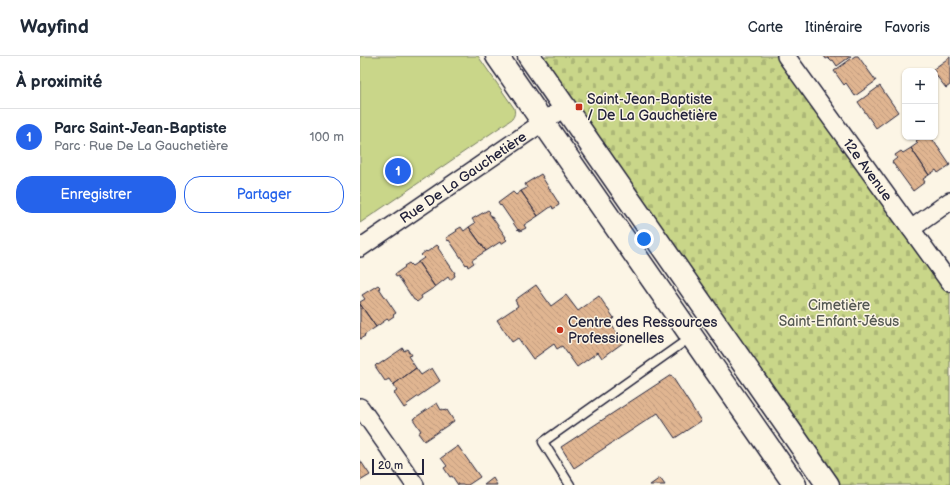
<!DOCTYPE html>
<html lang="fr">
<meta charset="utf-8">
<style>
:root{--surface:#fff;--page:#f2f2f3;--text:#1f2937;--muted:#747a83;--line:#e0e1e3;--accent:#2563eb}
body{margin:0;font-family:"Balsamiq Sans",sans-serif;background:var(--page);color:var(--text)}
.controls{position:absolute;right:12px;top:12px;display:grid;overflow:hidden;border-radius:8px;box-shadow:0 1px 3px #0004}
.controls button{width:36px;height:36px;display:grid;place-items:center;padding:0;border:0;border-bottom:1px solid var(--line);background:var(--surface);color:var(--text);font:20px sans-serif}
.scale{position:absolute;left:12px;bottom:10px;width:52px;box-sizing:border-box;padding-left:4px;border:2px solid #22223b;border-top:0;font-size:11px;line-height:14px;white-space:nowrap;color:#22223b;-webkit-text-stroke:3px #fcf5e5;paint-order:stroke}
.you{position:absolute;left:284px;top:183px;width:14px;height:14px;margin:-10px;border:3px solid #fff;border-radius:50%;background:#1a73e8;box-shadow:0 0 0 6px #1a73e833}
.badge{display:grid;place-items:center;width:26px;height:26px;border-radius:50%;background:var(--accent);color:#fff;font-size:13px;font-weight:700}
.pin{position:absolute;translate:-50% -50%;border:2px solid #fff;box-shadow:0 1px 4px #0006}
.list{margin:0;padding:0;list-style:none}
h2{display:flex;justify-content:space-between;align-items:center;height:52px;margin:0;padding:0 16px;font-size:17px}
h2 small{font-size:13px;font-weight:400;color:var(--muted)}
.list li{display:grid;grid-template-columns:26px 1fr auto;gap:12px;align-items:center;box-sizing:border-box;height:56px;padding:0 16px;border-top:1px solid var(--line)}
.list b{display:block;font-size:15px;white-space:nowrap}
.list p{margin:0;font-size:13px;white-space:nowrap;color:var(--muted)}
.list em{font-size:13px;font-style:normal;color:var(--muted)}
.actions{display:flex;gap:8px;padding:12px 16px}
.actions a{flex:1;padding:9px 0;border:1px solid var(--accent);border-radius:16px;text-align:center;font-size:14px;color:var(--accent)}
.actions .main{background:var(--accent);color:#fff}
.map{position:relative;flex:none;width:590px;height:429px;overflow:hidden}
header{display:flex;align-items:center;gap:24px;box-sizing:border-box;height:56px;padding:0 20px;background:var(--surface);border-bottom:1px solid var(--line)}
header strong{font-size:19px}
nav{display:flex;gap:22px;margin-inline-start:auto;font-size:14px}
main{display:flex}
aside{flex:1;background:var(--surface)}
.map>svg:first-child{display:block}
.cemetery{fill:url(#cemetery-stones);stroke:#767c62}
.park{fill:#c9d689;stroke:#767c62}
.building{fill:url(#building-back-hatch);stroke:#22223b}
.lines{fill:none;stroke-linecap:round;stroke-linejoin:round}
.service-casing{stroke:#22223b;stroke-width:11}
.minor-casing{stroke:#22223b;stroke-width:20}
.secondary-casing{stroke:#22223b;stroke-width:25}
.service{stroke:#fcf5e5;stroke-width:8}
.minor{stroke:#fcf5e5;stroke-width:17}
.secondary{stroke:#fcf5e5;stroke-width:22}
.poi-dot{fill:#c8321e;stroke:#fcf5e5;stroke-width:1.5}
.labels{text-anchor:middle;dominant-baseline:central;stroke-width:3;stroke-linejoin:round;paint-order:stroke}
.poi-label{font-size:14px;fill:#22223b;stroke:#fcf5e5;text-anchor:start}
.street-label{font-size:14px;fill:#22223b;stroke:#fcf5e5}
.park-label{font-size:14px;fill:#545852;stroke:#fcf5e5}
</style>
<header>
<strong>Wayfind</strong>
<nav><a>Carte</a><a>Itinéraire</a><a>Favoris</a></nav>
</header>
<main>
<aside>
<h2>À proximité<small></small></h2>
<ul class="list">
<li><span class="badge">1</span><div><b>Parc Saint-Jean-Baptiste</b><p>Parc · Rue De La Gauchetière</p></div><em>100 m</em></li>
</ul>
<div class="actions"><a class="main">Enregistrer</a><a>Partager</a></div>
</aside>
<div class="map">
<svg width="590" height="429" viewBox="0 0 590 429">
<defs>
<pattern id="cemetery-stones" width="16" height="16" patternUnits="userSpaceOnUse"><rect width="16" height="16" fill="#c9d689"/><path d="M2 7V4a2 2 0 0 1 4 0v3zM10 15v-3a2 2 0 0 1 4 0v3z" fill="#acb777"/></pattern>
<pattern id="building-back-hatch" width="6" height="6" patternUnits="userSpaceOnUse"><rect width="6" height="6" fill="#e0b591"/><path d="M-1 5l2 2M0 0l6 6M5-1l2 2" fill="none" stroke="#c09b7e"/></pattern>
</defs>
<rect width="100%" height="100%" fill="#fcf5e5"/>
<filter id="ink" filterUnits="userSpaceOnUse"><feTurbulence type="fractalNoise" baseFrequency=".025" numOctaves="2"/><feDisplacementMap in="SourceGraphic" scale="8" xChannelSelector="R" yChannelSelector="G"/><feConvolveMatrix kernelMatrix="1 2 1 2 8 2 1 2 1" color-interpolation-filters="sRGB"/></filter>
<g filter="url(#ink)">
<!-- cemetery -->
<path class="cemetery" d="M 169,0 L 426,0 L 590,227 L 590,429 L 468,429 Z"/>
<!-- park -->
<path class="park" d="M 0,0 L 118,0 L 154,52 C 155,56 155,59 152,63 L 0,167 Z"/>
<!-- building -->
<path class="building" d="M 464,0 L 491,0 L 477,10 L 473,4 L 471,5 L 468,2 L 466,3 Z
M 495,0 L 498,0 L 516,25 L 495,40 L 486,27 L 484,29 L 474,15 Z
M 590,1 L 590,29 L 586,32 L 575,18 L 575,15 L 572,14 Z
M 520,30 L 538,56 L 516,72 L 498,46 Z
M 561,81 L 563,81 L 564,83 L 567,81 L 571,81 L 590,109 L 578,117 L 576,114 L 569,119 L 551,92 L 558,87 L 556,85 Z
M 551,92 L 569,119 L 563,123 L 565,126 L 553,135 L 532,106 L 537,102 L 535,99 L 541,95 L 543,97 Z
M 181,118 L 183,121 L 182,121 L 198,146 L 199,149 L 193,153 L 192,150 L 178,160 L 161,135 L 167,132 L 165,128 Z
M 161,135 L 178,160 L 164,169 L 166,172 L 160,175 L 159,173 L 158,174 L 141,149 L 140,150 L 138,147 L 153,136 L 156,139 Z
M 128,154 L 130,156 L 129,157 L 146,181 L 145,182 L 147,184 L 141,188 L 140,186 L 126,195 L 109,171 L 115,167 L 112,163 Z
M 101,171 L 104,175 L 109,171 L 126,195 L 112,204 L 114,207 L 108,211 L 107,208 L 106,209 L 89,184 L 88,185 L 86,182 L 97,175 L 96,174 Z
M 77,189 L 79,191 L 78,192 L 95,217 L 94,217 L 95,220 L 90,224 L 88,221 L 75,231 L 58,206 L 64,202 L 61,199 L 66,195 L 67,196 Z
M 58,206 L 75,231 L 61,240 L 62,242 L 57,246 L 55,244 L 54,244 L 38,220 L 36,221 L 35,218 L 45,211 L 44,210 L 49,207 L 52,210 Z
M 18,229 L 20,231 L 19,232 L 36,257 L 33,259 L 34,260 L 28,264 L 27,263 L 16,271 L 0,248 L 0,246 L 5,243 L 2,239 Z
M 176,229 L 191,250 L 206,239 L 218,255 L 239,240 L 254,262 L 249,266 L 264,286 L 242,302 L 238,296 L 217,311 L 202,290 L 197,293 L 194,288 L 173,303 L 158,282 L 152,286 L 137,264 L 158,250 L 155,244 Z
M 0,248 L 16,271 L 4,279 L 5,280 L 0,283 Z
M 43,292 L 44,295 L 47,293 L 51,299 L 48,300 L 56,312 L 33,329 L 29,323 L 25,325 L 15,310 L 17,308 L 18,309 Z
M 56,312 L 61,319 L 72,312 L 80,325 L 46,349 L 47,350 L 44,352 L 34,337 L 37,335 L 33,329 Z
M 311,319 L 341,365 L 315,382 L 298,357 L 214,412 L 201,391 Z
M 77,347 L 81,354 L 83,353 L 85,355 L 87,354 L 94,365 L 64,385 L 58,377 L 61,375 L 53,363 Z
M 98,390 L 120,421 L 108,429 L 98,429 L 92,420 L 90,421 L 84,412 L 87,410 L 81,402 Z
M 0,404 L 10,419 L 0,425 Z
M 133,422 L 137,429 L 124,429 Z
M 300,422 L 305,429 L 290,429 Z"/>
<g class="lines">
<defs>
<path id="service" d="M 210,429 L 183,386 L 331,281"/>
<g id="minor">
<path id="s1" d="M 426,0 L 590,227"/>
<path d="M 551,173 L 590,145"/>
<path id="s2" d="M 0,192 L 205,51"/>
<path d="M 0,351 L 55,429"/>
</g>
<path id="secondary" d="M 137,0 L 435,429
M 169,0 L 468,429"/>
</defs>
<!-- service casing -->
<use href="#service" class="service-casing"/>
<!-- minor casing -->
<use href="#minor" class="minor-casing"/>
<!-- secondary casing -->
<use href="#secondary" class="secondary-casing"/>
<!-- service -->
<use href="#service" class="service"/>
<!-- minor -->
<use href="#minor" class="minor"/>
<!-- secondary -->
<use href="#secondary" class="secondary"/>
</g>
</g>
<!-- markers -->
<g class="poi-dot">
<rect x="215" y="47" width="8" height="8" rx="2"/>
<circle cx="200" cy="274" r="4"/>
</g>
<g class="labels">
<!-- poi labels -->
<g class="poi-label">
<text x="227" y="43">Saint-Jean-Baptiste<tspan x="227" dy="16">/ De La Gauchetière</tspan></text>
<text x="208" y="266">Centre des Ressources<tspan x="208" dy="16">Professionelles</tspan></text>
</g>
<!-- street labels -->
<g class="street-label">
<text stroke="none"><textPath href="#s1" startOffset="140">12e Avenue</textPath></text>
<text stroke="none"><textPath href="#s2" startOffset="125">Rue De La Gauchetière</textPath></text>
</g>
<!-- park labels -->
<g class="park-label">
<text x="479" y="249">Cimetière<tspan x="479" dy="16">Saint-Enfant-Jésus</tspan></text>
</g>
</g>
</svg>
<div class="controls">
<button>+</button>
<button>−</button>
</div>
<div class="scale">20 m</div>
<div class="you"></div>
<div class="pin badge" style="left:38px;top:115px">1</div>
</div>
</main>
